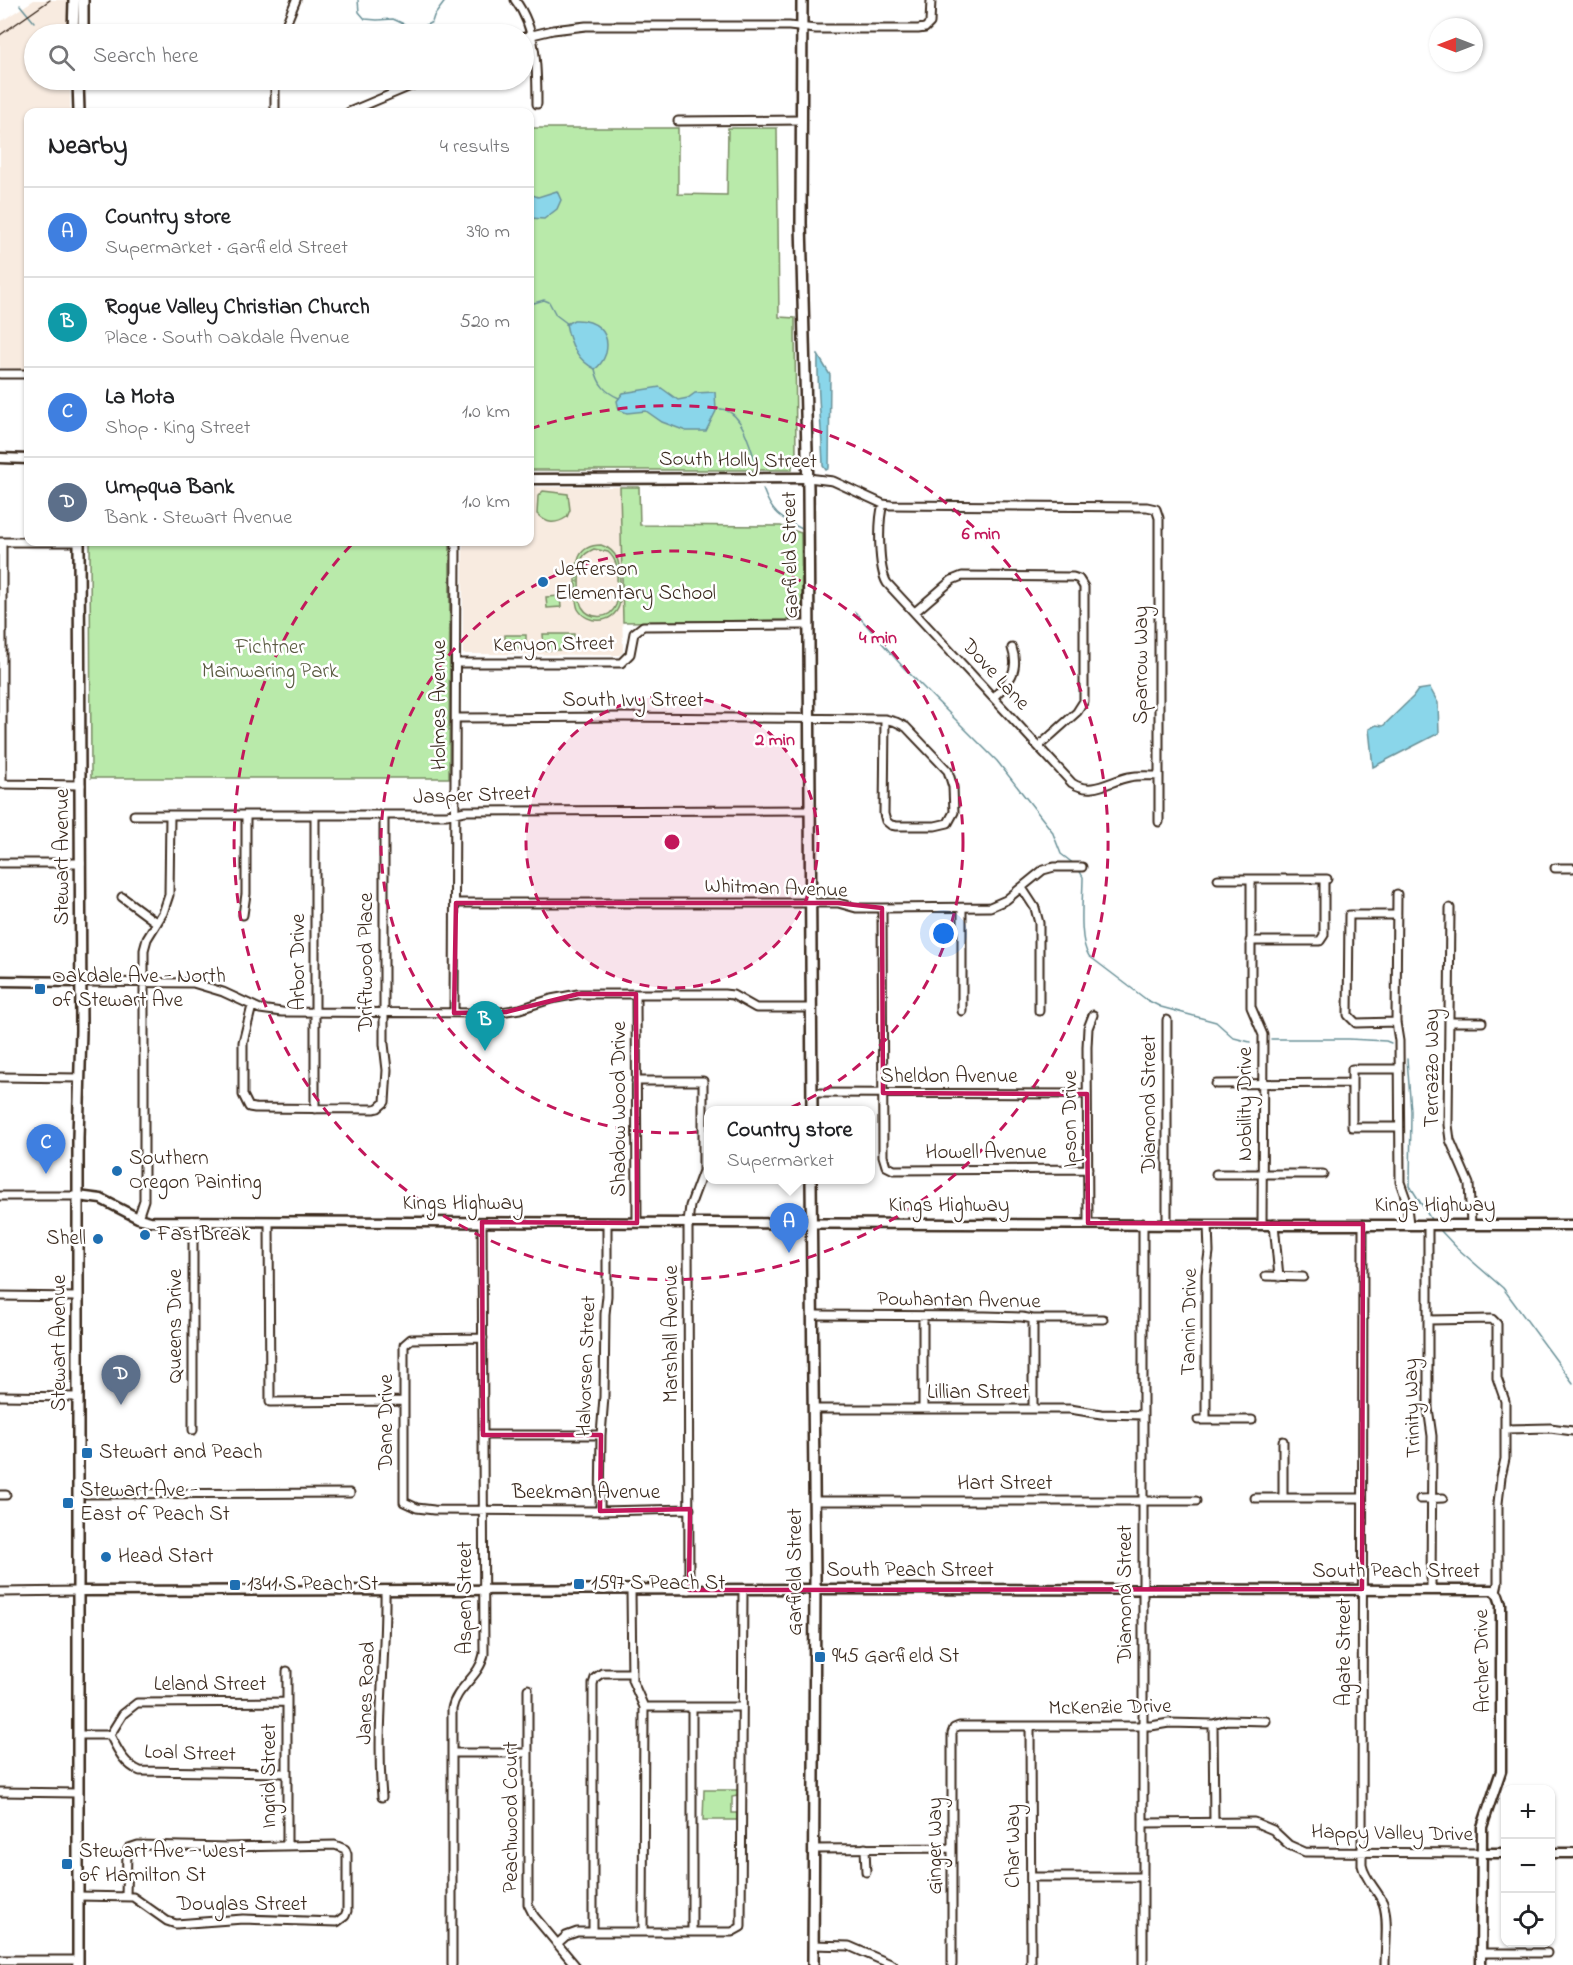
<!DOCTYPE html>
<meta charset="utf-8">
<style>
:root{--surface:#fff;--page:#f2f2f2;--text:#202124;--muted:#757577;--line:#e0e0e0;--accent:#1f6fb2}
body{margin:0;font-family:"Indie Flower",sans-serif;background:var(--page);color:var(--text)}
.controls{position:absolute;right:18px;bottom:18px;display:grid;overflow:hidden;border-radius:12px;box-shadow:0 2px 4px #0004}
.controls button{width:54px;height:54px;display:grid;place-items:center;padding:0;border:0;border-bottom:2px solid var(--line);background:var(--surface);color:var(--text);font:30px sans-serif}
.compass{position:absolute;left:1429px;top:18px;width:54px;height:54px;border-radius:50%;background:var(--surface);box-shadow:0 2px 4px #0004;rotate:270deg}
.you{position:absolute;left:944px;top:934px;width:21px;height:21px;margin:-15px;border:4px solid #fff;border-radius:50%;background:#1a73e8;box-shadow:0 0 0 9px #1a73e833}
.badge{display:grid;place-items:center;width:39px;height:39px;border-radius:50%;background:var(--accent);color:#fff;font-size:20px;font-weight:700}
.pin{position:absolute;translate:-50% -50px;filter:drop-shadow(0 2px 3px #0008)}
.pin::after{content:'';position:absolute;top:32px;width:21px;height:18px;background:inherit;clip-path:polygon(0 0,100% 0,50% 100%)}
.popup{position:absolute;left:704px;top:1106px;width:171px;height:78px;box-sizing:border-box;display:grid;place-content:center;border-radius:12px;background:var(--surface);filter:drop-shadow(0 2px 4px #0005);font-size:20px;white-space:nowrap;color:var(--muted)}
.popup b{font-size:22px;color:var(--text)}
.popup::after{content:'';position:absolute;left:50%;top:100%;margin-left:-12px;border:12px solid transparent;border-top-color:var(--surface)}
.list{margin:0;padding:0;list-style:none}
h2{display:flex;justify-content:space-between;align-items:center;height:78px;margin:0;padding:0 24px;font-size:26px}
h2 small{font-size:20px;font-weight:400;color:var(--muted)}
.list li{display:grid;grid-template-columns:39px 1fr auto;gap:18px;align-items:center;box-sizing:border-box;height:90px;padding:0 24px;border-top:2px solid var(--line)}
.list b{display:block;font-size:22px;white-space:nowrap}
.list p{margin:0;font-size:20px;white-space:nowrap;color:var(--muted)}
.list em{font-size:20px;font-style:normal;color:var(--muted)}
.icon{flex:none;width:33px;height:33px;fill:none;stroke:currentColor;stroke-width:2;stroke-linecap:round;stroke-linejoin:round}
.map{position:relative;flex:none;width:1573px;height:1965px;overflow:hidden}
.search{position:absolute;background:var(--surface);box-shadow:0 2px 4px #0004;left:24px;top:24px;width:510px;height:66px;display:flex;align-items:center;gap:15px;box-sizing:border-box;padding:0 21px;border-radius:33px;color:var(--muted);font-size:22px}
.panel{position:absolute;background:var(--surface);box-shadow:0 2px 4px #0004;left:24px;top:108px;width:510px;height:438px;border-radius:12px}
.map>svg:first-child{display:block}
.built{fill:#f8ebe0}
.green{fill:#b9eaaa;stroke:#7a8a64;stroke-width:1.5;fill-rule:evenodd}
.water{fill:#8ad6ea;stroke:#6a9198;stroke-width:1.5}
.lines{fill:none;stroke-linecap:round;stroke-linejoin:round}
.stream{stroke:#6a9198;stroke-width:1.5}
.minor-casing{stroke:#3b2a1e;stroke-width:11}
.tertiary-casing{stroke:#3b2a1e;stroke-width:13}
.secondary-casing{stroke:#3b2a1e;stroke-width:14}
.minor{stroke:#fff;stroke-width:7}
.tertiary{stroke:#fff;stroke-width:8}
.secondary{stroke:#fff;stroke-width:9}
.rail{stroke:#3b2a1e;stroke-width:1.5}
.marked{fill:none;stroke:#c2185b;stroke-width:4.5;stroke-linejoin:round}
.ring{fill:none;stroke:#c2185b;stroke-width:3;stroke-dasharray:10 8}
.poi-dot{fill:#1f6fb2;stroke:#fff;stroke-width:2}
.labels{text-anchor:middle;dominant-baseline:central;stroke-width:5;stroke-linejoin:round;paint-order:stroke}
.street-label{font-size:21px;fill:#3b2a1e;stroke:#fff}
.poi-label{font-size:21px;fill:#3b2a1e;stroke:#fff;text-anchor:start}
.park-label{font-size:21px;fill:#5a5a41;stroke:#fff}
.centre{fill:#c2185b;stroke:#fff;stroke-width:3}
.ring-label{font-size:18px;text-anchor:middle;font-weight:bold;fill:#c2185b;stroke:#fff;stroke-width:5;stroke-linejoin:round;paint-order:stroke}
</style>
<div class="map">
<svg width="1573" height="1965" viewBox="0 0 1573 1965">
<rect width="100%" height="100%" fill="#fff"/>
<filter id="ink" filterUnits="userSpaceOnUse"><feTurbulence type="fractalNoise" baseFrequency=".0167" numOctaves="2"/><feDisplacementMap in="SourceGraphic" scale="12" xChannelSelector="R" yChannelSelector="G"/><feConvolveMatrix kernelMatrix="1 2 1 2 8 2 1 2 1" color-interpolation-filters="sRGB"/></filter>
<g filter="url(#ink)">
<!-- built -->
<path class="built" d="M 34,0 L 70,0 L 70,34 L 34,34 L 34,80 L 70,80 L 70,112 L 28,112 L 28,369 L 0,368 L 0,22 Z
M 530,487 L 620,487 L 623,652 L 619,655 L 463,654 L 463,542 L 530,542 Z"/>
<!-- green -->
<path class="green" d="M 530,128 L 678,128 L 678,194 L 727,195 L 728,128 L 777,128 L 779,317 L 795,318 L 796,460 L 792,466 L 792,470 L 530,470 Z
M 620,487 L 639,487 L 640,525 L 781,526 L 801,533 L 802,613 L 797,620 L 623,622 Z
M 543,491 L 568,494 L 570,510 L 567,517 C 555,525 547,524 537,514 L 538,496 Z
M 90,542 L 450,542 L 449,778 L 91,778 Z
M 601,545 C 620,551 620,566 620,583 C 620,590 621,599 619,606 C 613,624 587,625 578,609 C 575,602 576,593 576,586 C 576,566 575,545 601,545 ZM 594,549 L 608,552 C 619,561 617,573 617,586 C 617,592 618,599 616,605 C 610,620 590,620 582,607 C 578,600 578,564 583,557 C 585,553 590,551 594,549 Z
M 560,596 L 561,607 L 547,608 L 546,597 Z
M 543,634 L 574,634 L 574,650 L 544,650 Z
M 505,635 L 526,635 L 526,648 L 505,648 Z
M 704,1790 L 738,1790 L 737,1796 L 732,1797 L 732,1813 L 737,1813 L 737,1820 L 703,1820 Z"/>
<!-- water -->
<path class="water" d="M 557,191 L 561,200 L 557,209 L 544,219 L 530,218 L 530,194 L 538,197 Z
M 574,320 C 595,319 611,331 606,353 C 604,359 601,365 595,369 C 577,360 570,344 566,324 Z
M 818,355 L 830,375 L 829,468 L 826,470 L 823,466 C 822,429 817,392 818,355 Z
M 660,387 L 678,400 L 688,398 L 695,393 L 715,392 L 716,411 L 706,431 L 686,431 L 662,422 L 646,411 L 627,413 L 619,410 L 617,401 L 623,393 Z
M 1430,688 L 1438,703 L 1439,733 L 1373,767 L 1369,729 L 1376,725 L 1383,726 L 1413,697 L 1418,690 Z"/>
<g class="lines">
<!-- stream -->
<path class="stream" d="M 358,0 L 359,12 L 365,19 L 377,20 L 393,19 L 417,30 L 432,22 L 434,16 L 446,0
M 20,5 L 34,22
M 530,301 L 534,303 L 544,300 L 549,302 L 556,315 L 568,324
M 595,369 C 598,384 605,392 619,398
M 715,409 C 743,405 750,449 758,469
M 763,489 C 772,514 780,518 802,529
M 855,612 L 903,667 L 997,761 L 1052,831 L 1061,854 L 1074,864
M 1079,870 L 1083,877 C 1083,898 1078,940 1089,956 L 1147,1000 L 1161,1007 L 1216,1022 L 1234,1038 L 1250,1042
M 1271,1039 L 1349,1039 L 1386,1041 L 1391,1043
M 1407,1059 L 1411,1111 L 1410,1186 L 1432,1221
M 1441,1231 L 1457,1248 L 1503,1288 L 1573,1383"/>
<defs>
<path id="minor" d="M 515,0 C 537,29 537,69 537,104
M 282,34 L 296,0
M 524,37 L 553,30 L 586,26 L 789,26 L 816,29 L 918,29 L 925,28 L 930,23 L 931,0
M 275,112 L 275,80
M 349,112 L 425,80
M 678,121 L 802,120
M 0,374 L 28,374
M 808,478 L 833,481 L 883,504 L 891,505 L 1147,507 L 1156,509 L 1159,518 L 1159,822
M 883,504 C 878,521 878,568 887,583 L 1072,783 C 1092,796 1109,781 1129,777 C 1139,775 1149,776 1159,776
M 0,542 L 79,542
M 2,542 L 2,784
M 915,612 L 952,580 L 962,576 L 1073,577 L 1079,579 L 1084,587 L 1084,701 L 1077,712 L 1039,746
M 456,663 L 621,663 L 630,654 L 634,633 L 643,626 L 809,625
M 994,697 C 1009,682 1020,671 1012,648
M 456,718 L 624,717 L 885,719
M 885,719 L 896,722 L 906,727 L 948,771 L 953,787 L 954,812 L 948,823 L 935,826 L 896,826 L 891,825 L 886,821 L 884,814 Z
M 0,784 L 81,785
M 134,815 L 447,815 L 465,811 L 810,810
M 0,863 L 81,863
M 1555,868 L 1573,868
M 1218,879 L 1327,879
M 1251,879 L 1251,1007 L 1263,1035 L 1262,1224
M 1022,888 L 1035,908 L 1039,923 L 1039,1011
M 1397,894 L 1396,1022 L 1399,1041 L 1400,1182 L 1406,1199 L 1409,1224
M 122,897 L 157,923
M 456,903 L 838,903 L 856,908 L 882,908 L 990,907 L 1006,900 L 1043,870 L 1054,867 L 1082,867
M 882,908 L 883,1156 L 886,1166 L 894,1170 L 1088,1169
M 962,908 L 962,1011
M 1450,908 L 1448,1125 L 1450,1140 L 1469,1184 L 1471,1224
M 243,915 L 246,894 L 246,816
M 1250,941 L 1320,941 L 1324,935 L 1324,879
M 81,982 L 193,983 L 223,992 L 260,1009 L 282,1012 L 494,1013 L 520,1009 L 551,999 L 578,994 L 724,994 L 733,995 L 756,1008 L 810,1008
M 636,994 L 637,1223
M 252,1006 L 243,1042 L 243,1095 L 249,1107 L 255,1108 L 374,1109 L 378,1108 L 385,1102 L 387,1070 L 384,1044 L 384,815
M 454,1013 L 456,542
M 1167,1020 L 1167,1224
M 1396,1022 L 1356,1023 L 1348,1015 L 1349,915 L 1397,915
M 1449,1022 L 1482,1022
M 1399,1069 L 1352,1069 L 1352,1127 L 1399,1127
M 0,1077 L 79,1078
M 636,1081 L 703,1081 L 703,1171 L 690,1206 L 688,1223 L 689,1590
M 1216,1084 L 1352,1083
M 812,1093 L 1087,1094
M 315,1109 L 315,816
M 1216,1174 L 1323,1174
M 0,1196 L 78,1196
M 138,1218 L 144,1200 L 144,950 L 147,939 L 163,913 L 169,895 L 170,815
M 269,1222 L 270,1402 L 404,1401
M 1088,1223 L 1087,1047 L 1088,1028 L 1093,1015
M 1274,1224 L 1279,1277
M 1363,1224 L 1362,1865 C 1365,1880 1377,1889 1383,1903 C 1389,1918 1385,1948 1385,1965
M 1428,1225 L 1428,1408 L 1432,1436 L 1431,1590
M 1266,1276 L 1303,1277
M 0,1296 L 78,1297
M 814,1315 L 985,1316 L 1022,1317 L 1033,1319 L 1103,1319
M 923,1316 L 923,1409
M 1428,1320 L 1492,1319 L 1497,1324 L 1497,1378 L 1505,1401 L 1505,1459 L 1501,1477 L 1498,1503 L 1498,1583 L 1496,1592
M 483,1338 L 411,1339 L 404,1345 L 404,1502 L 417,1508 L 434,1510 L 600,1511 L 690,1509
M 0,1396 L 78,1397
M 814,1409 L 1070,1409 L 1101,1414 L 1142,1415
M 1033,1409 L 1033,1319
M 1198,1420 L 1252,1420
M 1206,1420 L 1206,1274 L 1209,1252 L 1208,1225
M 1505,1429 L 1550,1428 L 1573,1431
M 193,1430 L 193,1221
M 483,1435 L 601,1435
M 1283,1441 L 1283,1498
M 78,1494 L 350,1493
M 0,1495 L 6,1495
M 1255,1498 L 1362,1498
M 1420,1499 L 1443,1498
M 814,1501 L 1196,1501
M 600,1511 L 601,1435 L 604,1397 L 605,1314 L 607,1296 L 607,1222
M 631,1590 L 632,1680 L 644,1707 L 643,1932
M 0,1592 L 78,1591
M 528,1689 L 528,1904 L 534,1916 L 575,1965
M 644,1707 L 742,1707
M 692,1707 L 692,1932
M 1213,1724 L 1214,1822
M 1030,1726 L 1031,1965
M 78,1735 L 110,1735
M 110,1735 C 118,1751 124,1764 140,1771 L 287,1773
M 110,1735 L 123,1714 L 137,1703 L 286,1702
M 452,1753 L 527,1753
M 0,1792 L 78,1793
M 382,1797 C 376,1728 386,1659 385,1590
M 1143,1823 L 1254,1822 L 1273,1830 L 1289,1845 L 1305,1852 L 1481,1853
M 287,1845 L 287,1671
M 865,1848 L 866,1872
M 813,1849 L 952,1848
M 1031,1877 L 1143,1877
M 78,1896 L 133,1897 L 167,1921 L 176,1924 L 243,1919 L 337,1922 L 345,1916 L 347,1911 L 347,1854 L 345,1849 L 335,1845 L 227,1847 L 138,1845 L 129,1848 L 127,1852 L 126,1896
M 593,1932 L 593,1684 L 595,1678 L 602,1673 L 631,1673
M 557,1944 L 566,1936 L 577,1932 L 732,1932 L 741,1927 L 743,1589
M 813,1945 L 849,1946 L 893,1965
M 1481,1953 L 1547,1953
M 0,1960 L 78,1960
M 452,1965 L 452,1709 C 456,1687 480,1677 484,1654 L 482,1222
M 952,1965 L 952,1733 L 954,1728 L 959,1726 L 1151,1726 L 1169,1723 L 1213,1724 L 1227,1720 L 1266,1721
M 1143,1965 L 1143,1223"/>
<path id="tertiary" d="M 0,458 L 28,459
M 530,479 L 808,478
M 0,981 L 81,982
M 78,1196 L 101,1199 L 138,1218 L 150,1221 L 1208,1225 L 1573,1225
M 78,1591 L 815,1589 L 1493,1590 L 1498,1595 L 1501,1604 L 1501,1771 L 1482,1827 L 1481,1965
M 1481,1853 L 1506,1853
M 1550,1853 L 1573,1853"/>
<path id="secondary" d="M 83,0 L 83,34
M 802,0 L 801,223 L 808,489 L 812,1110
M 73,34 L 74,0
M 78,80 L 79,112
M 811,1180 L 815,1580 L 813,1965
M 78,1965 L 78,1138 L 81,1030 L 79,542"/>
</defs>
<!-- minor casing -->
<use href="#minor" class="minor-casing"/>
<!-- tertiary casing -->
<use href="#tertiary" class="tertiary-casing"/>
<!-- secondary casing -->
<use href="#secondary" class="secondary-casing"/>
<!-- minor -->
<use href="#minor" class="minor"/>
<!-- tertiary -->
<use href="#tertiary" class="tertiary"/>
<!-- secondary -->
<use href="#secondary" class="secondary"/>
<!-- rail -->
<path class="rail" d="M 0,35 L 50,0"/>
</g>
</g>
<!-- marked area -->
<path class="marked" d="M 456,903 L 838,903 L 882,908 L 883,1093 L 1087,1094 L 1088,1223 L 1363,1224 L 1362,1589 L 689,1590 L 690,1509 L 600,1511 L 601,1435 L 483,1435 L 482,1222 L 637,1223 L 636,994 L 578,994 L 506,1012 L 454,1013 Z"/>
<!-- distance rings -->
<circle cx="672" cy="842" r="146" fill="#c2185b" fill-opacity=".12"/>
<g class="ring">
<circle cx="672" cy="842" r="146"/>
<circle cx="672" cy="842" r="291"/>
<path d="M530 429A437 437 0 1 1 352 544"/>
</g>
<!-- markers -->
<g class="poi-dot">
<circle cx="543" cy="582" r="6"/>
<rect x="34" y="983" width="12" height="12" rx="3"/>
<circle cx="117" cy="1171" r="6"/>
<circle cx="145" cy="1235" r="6"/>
<circle cx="98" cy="1239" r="6"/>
<rect x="81" y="1447" width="12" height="12" rx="3"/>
<rect x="62" y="1497" width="12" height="12" rx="3"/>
<circle cx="106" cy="1557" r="6"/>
<rect x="573" y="1578" width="12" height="12" rx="3"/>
<rect x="229" y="1579" width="12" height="12" rx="3"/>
<rect x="814" y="1651" width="12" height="12" rx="3"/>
<rect x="61" y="1858" width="12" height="12" rx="3"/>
</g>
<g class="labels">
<!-- street labels -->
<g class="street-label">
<text transform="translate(738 461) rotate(1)">South Holly Street</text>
<text transform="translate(791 555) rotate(-91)">Garfield Street</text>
<text transform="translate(554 645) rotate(-1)">Kenyon Street</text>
<text transform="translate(1142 665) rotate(-90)">Sparrow Way</text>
<text transform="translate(995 675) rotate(47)">Dove Lane</text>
<text x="633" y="701">South Ivy Street</text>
<text transform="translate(440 705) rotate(-90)">Holmes Avenue</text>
<text transform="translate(472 796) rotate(-2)">Jasper Street</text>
<text transform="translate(63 857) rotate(-90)">Stewart Avenue</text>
<text transform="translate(776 889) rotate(2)">Whitman Avenue</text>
<text transform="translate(299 962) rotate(-90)">Arbor Drive</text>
<text transform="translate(367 962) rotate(-90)">Driftwood Place</text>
<text transform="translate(1433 1068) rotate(-90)">Terrazzo Way</text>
<text x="949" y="1077">Sheldon Avenue</text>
<text transform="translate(1150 1104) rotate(-90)">Diamond Street</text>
<text transform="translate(1246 1104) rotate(-90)">Nobility Drive</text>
<text transform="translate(620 1109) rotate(-90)">Shadow Wood Drive</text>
<text transform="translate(1071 1119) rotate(-90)">Ipson Drive</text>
<text x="986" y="1153">Howell Avenue</text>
<text x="463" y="1204">Kings Highway</text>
<text x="949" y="1206">Kings Highway</text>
<text x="1435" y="1206">Kings Highway</text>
<text transform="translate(959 1301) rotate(1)">Powhantan Avenue</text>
<text transform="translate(1190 1322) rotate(-89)">Tannin Drive</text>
<text transform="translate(176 1326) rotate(-90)">Queens Drive</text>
<text transform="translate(672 1334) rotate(-90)">Marshall Avenue</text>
<text transform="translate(60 1343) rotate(-90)">Stewart Avenue</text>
<text transform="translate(587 1366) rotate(-88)">Halvorsen Street</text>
<text x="978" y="1393">Lillian Street</text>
<text transform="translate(1413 1408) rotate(-92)">Trinity Way</text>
<text transform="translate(387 1422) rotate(-90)">Dane Drive</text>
<text x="1005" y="1484">Hart Street</text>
<text x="586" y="1493">Beekman Avenue</text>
<text x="910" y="1571">South Peach Street</text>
<text transform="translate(796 1572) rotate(-90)">Garfield Street</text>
<text x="1396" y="1572">South Peach Street</text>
<text transform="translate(1126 1594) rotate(-90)">Diamond Street</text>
<text transform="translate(466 1598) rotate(-90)">Aspen Street</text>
<text transform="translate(1345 1652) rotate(-90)">Agate Street</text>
<text transform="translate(1483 1661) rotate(-91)">Archer Drive</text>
<text x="210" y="1685">Leland Street</text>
<text transform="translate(367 1693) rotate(-88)">Janes Road</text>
<text transform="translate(1110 1708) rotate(-1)">McKenzie Drive</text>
<text transform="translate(190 1754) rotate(2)">Loal Street</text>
<text transform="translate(270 1776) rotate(-90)">Ingrid Street</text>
<text transform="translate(512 1817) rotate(-90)">Peachwood Court</text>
<text transform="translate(1392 1834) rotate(1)">Happy Valley Drive</text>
<text transform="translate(936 1846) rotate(-90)">Ginger Way</text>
<text transform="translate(1014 1846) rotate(-90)">Char Way</text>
<text x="242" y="1905">Douglas Street</text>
</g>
<!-- poi labels -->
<g class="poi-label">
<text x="555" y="570">Jefferson<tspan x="555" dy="24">Elementary School</tspan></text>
<text x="52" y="977">Oakdale Ave - North<tspan x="52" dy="24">of Stewart Ave</tspan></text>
<text x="129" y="1159">Southern<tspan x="129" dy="24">Oregon Painting</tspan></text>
<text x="157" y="1235">FastBreak</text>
<text x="86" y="1239" text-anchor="end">Shell</text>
<text x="99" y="1453">Stewart and Peach</text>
<text x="80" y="1491">Stewart Ave -<tspan x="80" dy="24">East of Peach St</tspan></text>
<text x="118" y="1557">Head Start</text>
<text x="591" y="1584">1597 S Peach St</text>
<text x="247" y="1585">1341 S Peach St</text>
<text x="832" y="1657">945 Garfield St</text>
<text x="79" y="1852">Stewart Ave - West<tspan x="79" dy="24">of Hamilton St</tspan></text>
</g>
<!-- park labels -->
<g class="park-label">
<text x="270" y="648">Fichtner<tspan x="270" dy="24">Mainwaring Park</tspan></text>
</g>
</g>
<circle cx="672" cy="842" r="9" class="centre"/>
<g class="ring-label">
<text x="981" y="539">6 min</text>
<text x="878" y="643">4 min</text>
<text x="775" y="745">2 min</text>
</g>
</svg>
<div class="controls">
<button>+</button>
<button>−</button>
<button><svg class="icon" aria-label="locate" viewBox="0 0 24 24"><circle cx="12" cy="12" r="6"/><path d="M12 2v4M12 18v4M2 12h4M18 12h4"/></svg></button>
</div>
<svg class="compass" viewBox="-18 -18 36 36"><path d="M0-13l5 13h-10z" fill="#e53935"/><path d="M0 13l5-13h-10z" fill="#757577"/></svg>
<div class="you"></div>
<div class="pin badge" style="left:789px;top:1253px;background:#3f7fe0">A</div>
<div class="popup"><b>Country store</b>Supermarket</div>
<div class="pin badge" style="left:485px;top:1051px;background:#0f9aa8">B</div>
<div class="pin badge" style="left:46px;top:1174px;background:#3f7fe0">C</div>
<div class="pin badge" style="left:121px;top:1405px;background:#5c6f8a">D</div>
<div class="search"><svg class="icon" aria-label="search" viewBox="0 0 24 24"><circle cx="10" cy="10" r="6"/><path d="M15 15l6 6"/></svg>Search here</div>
<section class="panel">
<h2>Nearby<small>4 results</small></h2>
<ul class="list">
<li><span class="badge" style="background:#3f7fe0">A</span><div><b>Country store</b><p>Supermarket · Garfield Street</p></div><em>390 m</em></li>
<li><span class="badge" style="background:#0f9aa8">B</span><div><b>Rogue Valley Christian Church</b><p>Place · South Oakdale Avenue</p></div><em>520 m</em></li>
<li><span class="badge" style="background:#3f7fe0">C</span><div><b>La Mota</b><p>Shop · King Street</p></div><em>1.0 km</em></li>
<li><span class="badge" style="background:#5c6f8a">D</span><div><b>Umpqua Bank</b><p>Bank · Stewart Avenue</p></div><em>1.0 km</em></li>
</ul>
</section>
</div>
